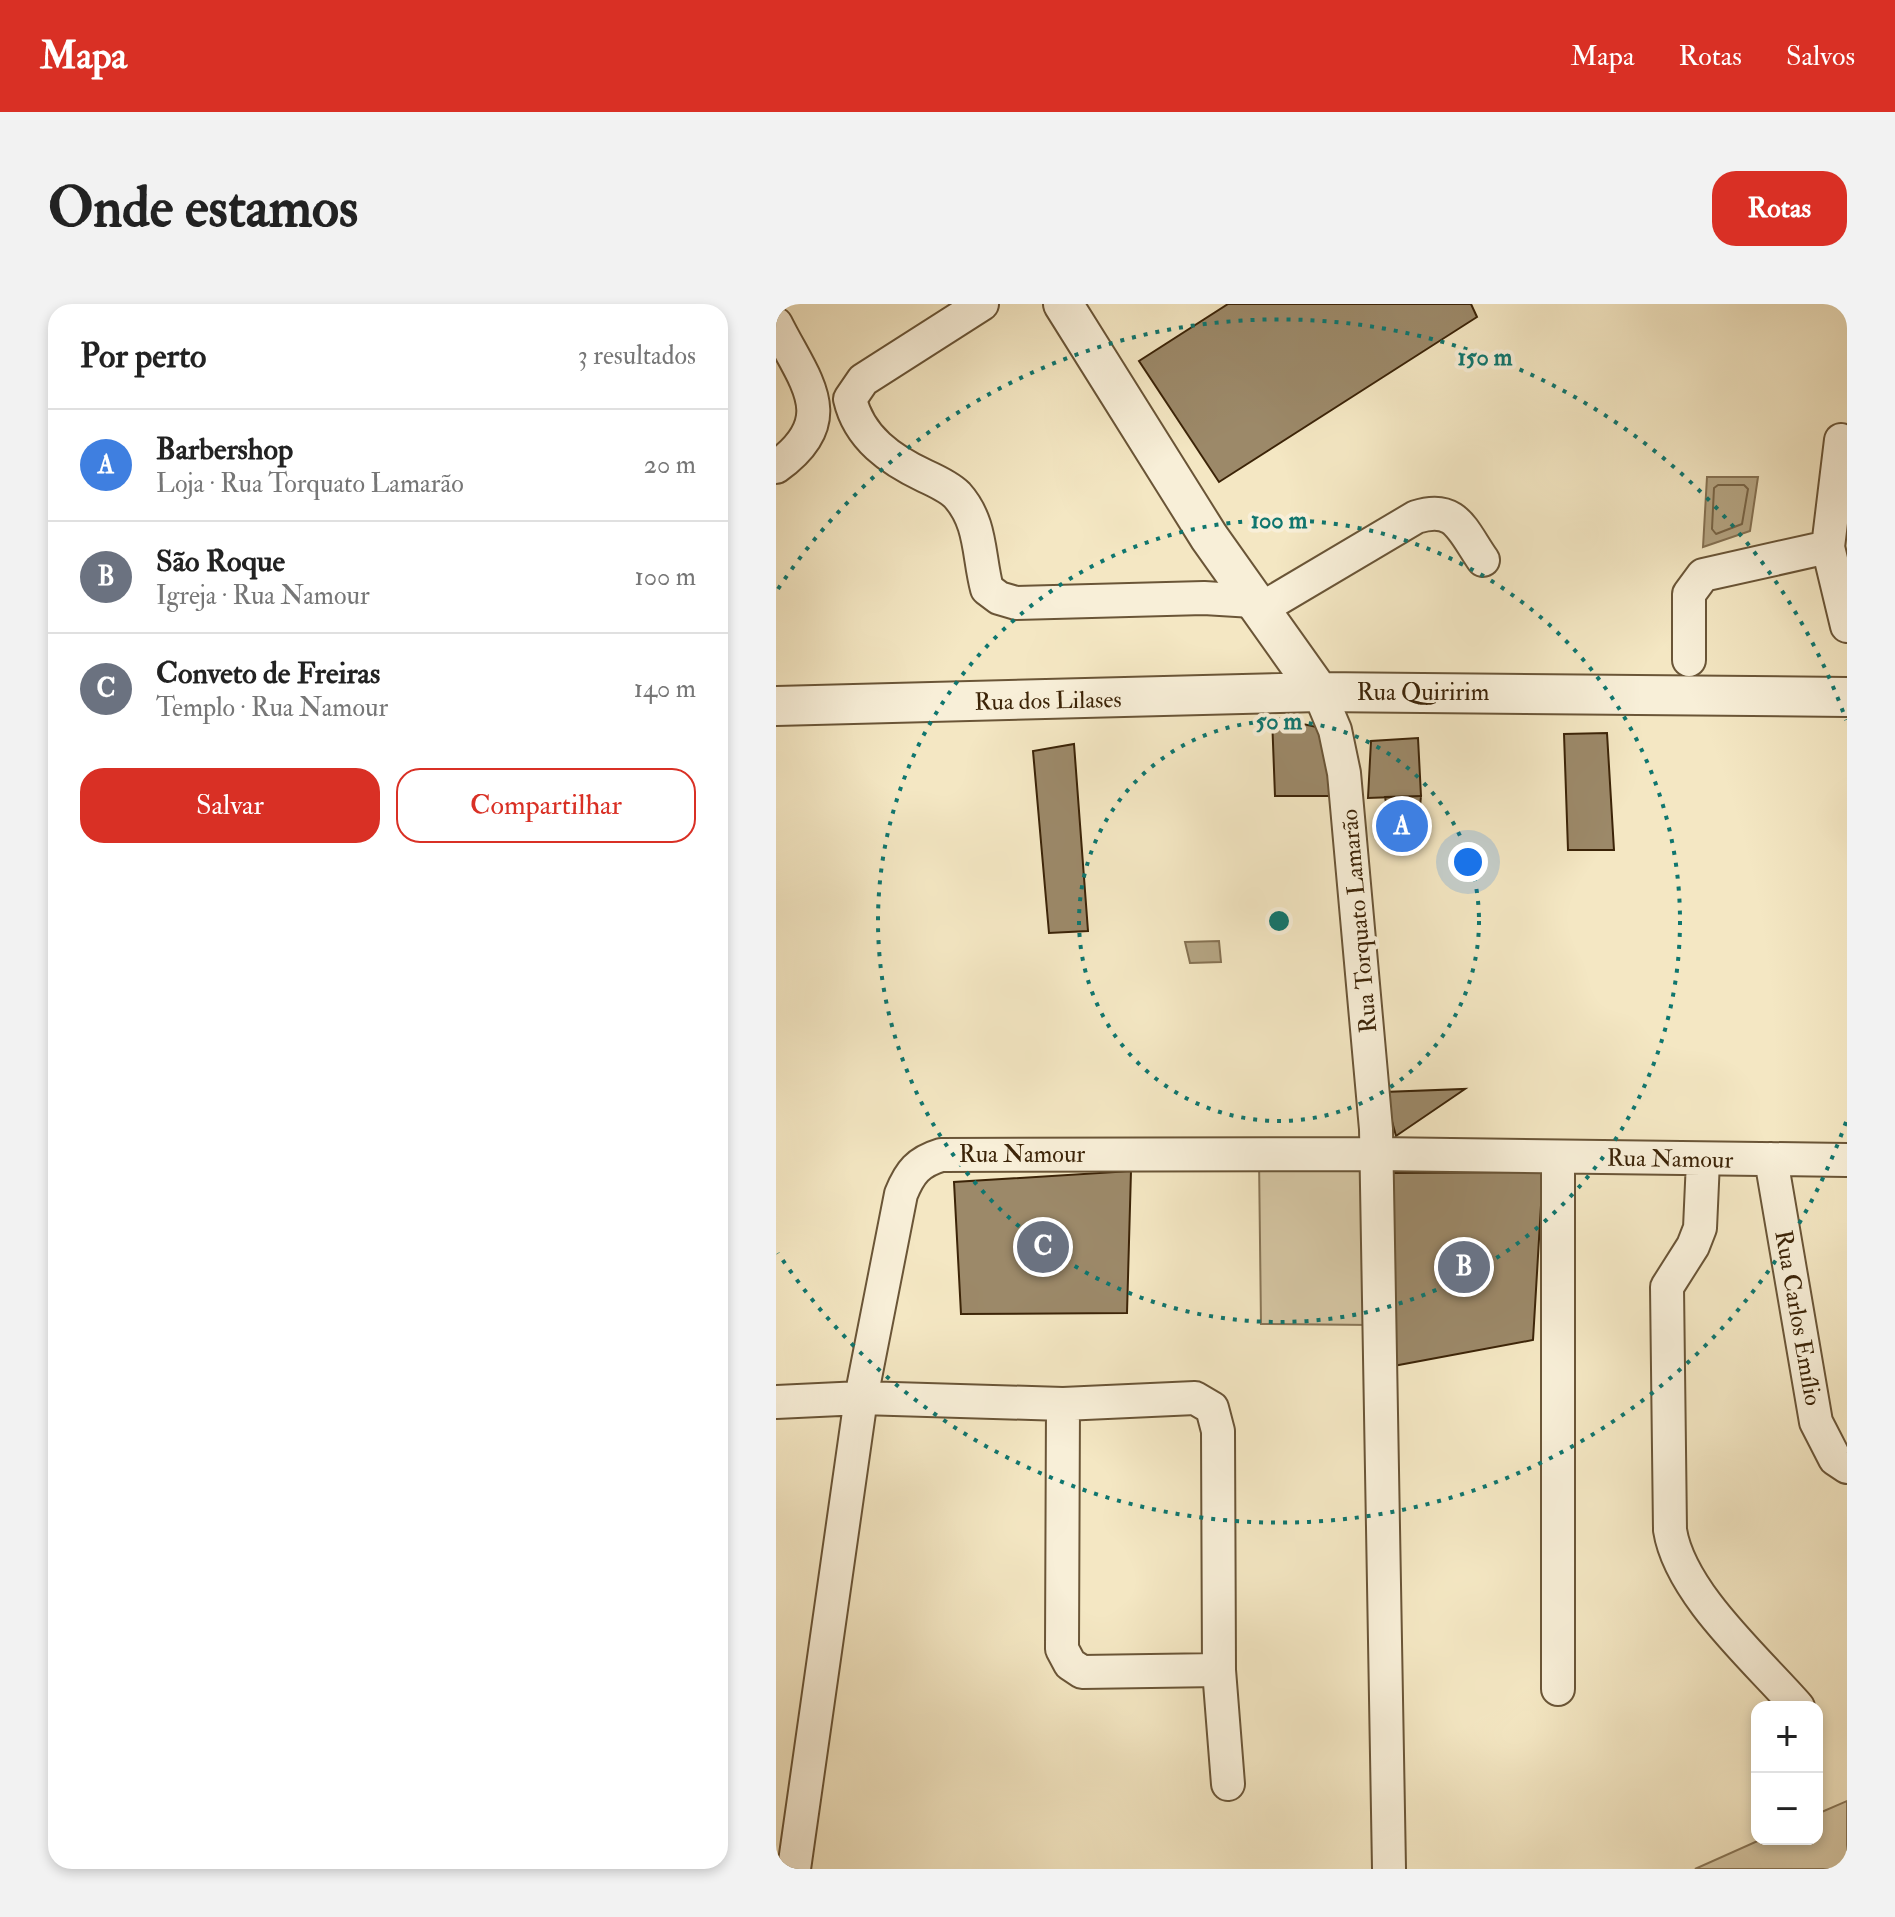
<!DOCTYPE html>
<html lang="pt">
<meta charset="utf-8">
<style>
:root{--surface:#fff;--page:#f2f2f2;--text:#222;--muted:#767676;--line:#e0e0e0;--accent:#d93025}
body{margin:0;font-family:"IM FELL Double Pica",serif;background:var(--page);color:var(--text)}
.controls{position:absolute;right:24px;bottom:24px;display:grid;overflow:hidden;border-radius:16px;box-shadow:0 4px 12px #0003}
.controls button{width:72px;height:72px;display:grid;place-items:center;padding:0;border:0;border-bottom:2px solid var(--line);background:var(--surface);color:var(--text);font:40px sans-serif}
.you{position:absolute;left:692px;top:558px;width:28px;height:28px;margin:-20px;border:6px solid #fff;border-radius:50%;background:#1a73e8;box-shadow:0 0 0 12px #1a73e833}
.badge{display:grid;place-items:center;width:52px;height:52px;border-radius:50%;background:var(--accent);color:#fff;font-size:26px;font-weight:700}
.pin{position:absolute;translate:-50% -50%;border:4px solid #fff;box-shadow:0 2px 8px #0006}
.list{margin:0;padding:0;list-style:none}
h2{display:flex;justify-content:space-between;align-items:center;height:104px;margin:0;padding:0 32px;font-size:34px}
h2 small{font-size:26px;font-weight:400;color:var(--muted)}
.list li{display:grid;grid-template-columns:52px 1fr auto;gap:24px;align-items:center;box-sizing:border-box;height:112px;padding:0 32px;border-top:2px solid var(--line)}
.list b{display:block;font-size:30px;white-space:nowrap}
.list p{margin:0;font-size:26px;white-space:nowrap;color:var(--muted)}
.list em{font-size:26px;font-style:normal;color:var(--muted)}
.actions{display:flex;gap:16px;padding:24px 32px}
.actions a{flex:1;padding:18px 0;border:2px solid var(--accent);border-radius:24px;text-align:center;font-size:28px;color:var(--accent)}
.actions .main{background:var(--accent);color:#fff}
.map{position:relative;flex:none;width:1071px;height:1565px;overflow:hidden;border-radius:24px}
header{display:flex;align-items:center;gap:48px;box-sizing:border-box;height:112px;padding:0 40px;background:var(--accent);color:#fff}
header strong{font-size:38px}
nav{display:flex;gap:44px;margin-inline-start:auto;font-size:28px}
.intro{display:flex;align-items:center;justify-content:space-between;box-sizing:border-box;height:192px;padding:0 48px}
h1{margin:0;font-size:56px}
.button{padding:20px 36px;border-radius:24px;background:var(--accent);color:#fff;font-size:28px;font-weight:700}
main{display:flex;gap:48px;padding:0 48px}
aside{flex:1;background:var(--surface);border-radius:24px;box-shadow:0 4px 12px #0003}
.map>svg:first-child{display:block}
.green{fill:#d5c6a3;stroke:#887556;stroke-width:2}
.water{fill:#b5a583;stroke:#857152;stroke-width:2}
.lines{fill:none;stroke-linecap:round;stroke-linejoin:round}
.shore{stroke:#786446;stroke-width:2}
.building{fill:#9c8969;stroke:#3c2408;stroke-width:2}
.minor-casing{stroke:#6a5537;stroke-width:36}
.tertiary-casing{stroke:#6a5537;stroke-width:42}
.minor{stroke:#f8efd8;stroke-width:32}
.tertiary{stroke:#f8efd8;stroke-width:38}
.ring{fill:none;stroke:#0f766e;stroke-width:4;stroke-dasharray:4 8}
.labels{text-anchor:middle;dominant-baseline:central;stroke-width:8;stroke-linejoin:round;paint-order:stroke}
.street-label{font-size:24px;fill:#3c2408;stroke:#f8efd8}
.centre{fill:#0f766e;stroke:#f8efd8;stroke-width:4}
.ring-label{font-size:24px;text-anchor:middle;font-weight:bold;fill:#0f766e;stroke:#f8efd8;stroke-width:8;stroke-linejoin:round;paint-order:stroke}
</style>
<header>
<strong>Mapa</strong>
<nav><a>Mapa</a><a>Rotas</a><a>Salvos</a></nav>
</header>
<div class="intro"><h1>Onde estamos</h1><a class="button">Rotas</a></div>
<main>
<aside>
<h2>Por perto<small>3 resultados</small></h2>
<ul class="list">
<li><span class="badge" style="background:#3f7fe0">A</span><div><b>Barbershop</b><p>Loja · Rua Torquato Lamarão</p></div><em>20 m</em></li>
<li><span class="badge" style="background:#6b7280">B</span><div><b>São Roque</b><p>Igreja · Rua Namour</p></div><em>100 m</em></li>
<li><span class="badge" style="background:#6b7280">C</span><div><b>Conveto de Freiras</b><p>Templo · Rua Namour</p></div><em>140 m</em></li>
</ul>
<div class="actions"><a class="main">Salvar</a><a>Compartilhar</a></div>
</aside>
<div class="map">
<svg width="1071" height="1565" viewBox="0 0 1071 1565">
<rect width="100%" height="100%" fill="#f4e7c3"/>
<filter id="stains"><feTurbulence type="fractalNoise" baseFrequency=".0025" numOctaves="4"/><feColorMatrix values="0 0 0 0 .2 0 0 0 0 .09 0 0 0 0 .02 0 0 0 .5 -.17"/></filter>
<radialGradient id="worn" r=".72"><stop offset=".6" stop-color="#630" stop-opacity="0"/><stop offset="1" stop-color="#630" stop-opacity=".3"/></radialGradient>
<!-- green -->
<path class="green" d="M 483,854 L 614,861 L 615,889 L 595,1021 L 485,1020 Z
M 1071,1497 L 1071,1565 L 919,1565 L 986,1535 L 1041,1535 L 1041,1510 Z"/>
<!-- water -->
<path class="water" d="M 931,173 L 982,173 L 974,227 L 927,243 Z
M 443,637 L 445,658 L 414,659 L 409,638 Z"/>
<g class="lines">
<!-- shore -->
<path class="shore" d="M 942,181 L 968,181 L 972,185 L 966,220 L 940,230 L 936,225 L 938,184 Z"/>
</g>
<!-- building -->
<path class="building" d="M 452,0 L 695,0 L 701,13 L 443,178 L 363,57 Z
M 496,413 L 545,424 L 555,492 L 499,492 Z
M 831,429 L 838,546 L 792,546 L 788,430 Z
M 642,434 L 645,492 L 592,494 L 595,437 Z
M 298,440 L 312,627 L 273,629 L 257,447 Z
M 645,492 L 643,513 L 613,516 L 609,493 Z
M 643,513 L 638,528 L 613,528 L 613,516 Z
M 689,785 L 620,832 L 608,788 Z
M 355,867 L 351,1009 L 185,1010 L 178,878 Z
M 767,868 L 757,1036 L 612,1063 L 617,869 Z"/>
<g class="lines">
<defs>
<path id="minor" d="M 206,0 L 87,76 L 74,95 C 83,134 115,156 149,172 C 160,177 173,183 181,191 C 206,219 202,251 211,285 L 223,294 L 240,299 L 428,294 L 477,297
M 0,20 C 29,78 67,115 0,163
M 1065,136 L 1052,243 L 1071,322
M 483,306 L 640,213 C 680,200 686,226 707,256
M 913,356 L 913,290 L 927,271 L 1052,243
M 543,388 L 559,426 L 568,469 L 600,825 L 613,1565
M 782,853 L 782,1385
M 995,855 L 1040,1118 L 1059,1155 L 1071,1163
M 927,857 L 924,924 L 917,942 L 891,983 L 894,1226 C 904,1289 980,1355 1022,1403
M 0,1098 L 85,1094 L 287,1100 L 419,1094 L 436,1104 L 442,1127 L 443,1366 L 452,1480
M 287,1100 L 286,1345 L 294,1360 L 306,1368 L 443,1366
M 18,1565 L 85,1094 L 125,890 C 134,868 142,858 165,851 L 601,850 L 1071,856"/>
<path id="tertiary" d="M 287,0 L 433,233 L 543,388
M 0,402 L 543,388 L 1071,393"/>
</defs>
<!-- minor casing -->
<use href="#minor" class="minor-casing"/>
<!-- tertiary casing -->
<use href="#tertiary" class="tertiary-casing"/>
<!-- minor -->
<use href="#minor" class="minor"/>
<!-- tertiary -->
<use href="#tertiary" class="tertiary"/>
</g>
<!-- distance rings -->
<g class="ring">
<circle cx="503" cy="617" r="200"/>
<circle cx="503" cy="617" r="401"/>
<path d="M1070 818A601 601 0 0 1 2 949M2 285A601 601 0 0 1 1070 416"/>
</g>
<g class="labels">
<!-- street labels -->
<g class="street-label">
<text x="647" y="388">Rua Quiririm</text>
<text transform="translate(272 397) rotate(-1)">Rua dos Lilases</text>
<text transform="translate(583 617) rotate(-95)">Rua Torquato Lamarão</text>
<text x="246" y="850">Rua Namour</text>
<text transform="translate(894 855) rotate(1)">Rua Namour</text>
<text transform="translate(1022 1014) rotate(80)">Rua Carlos Emílio</text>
</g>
</g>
<circle cx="503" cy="617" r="12" class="centre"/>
<g class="ring-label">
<text x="709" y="61">150 m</text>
<text x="503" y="224">100 m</text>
<text x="503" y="425">50 m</text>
</g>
<rect width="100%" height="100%" filter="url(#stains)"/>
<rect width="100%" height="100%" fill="url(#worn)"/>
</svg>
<div class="controls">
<button>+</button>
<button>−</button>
</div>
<div class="you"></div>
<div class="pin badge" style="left:626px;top:522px;background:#3f7fe0">A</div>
<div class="pin badge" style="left:688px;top:963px;background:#6b7280">B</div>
<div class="pin badge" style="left:267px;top:943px;background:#6b7280">C</div>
</div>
</main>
